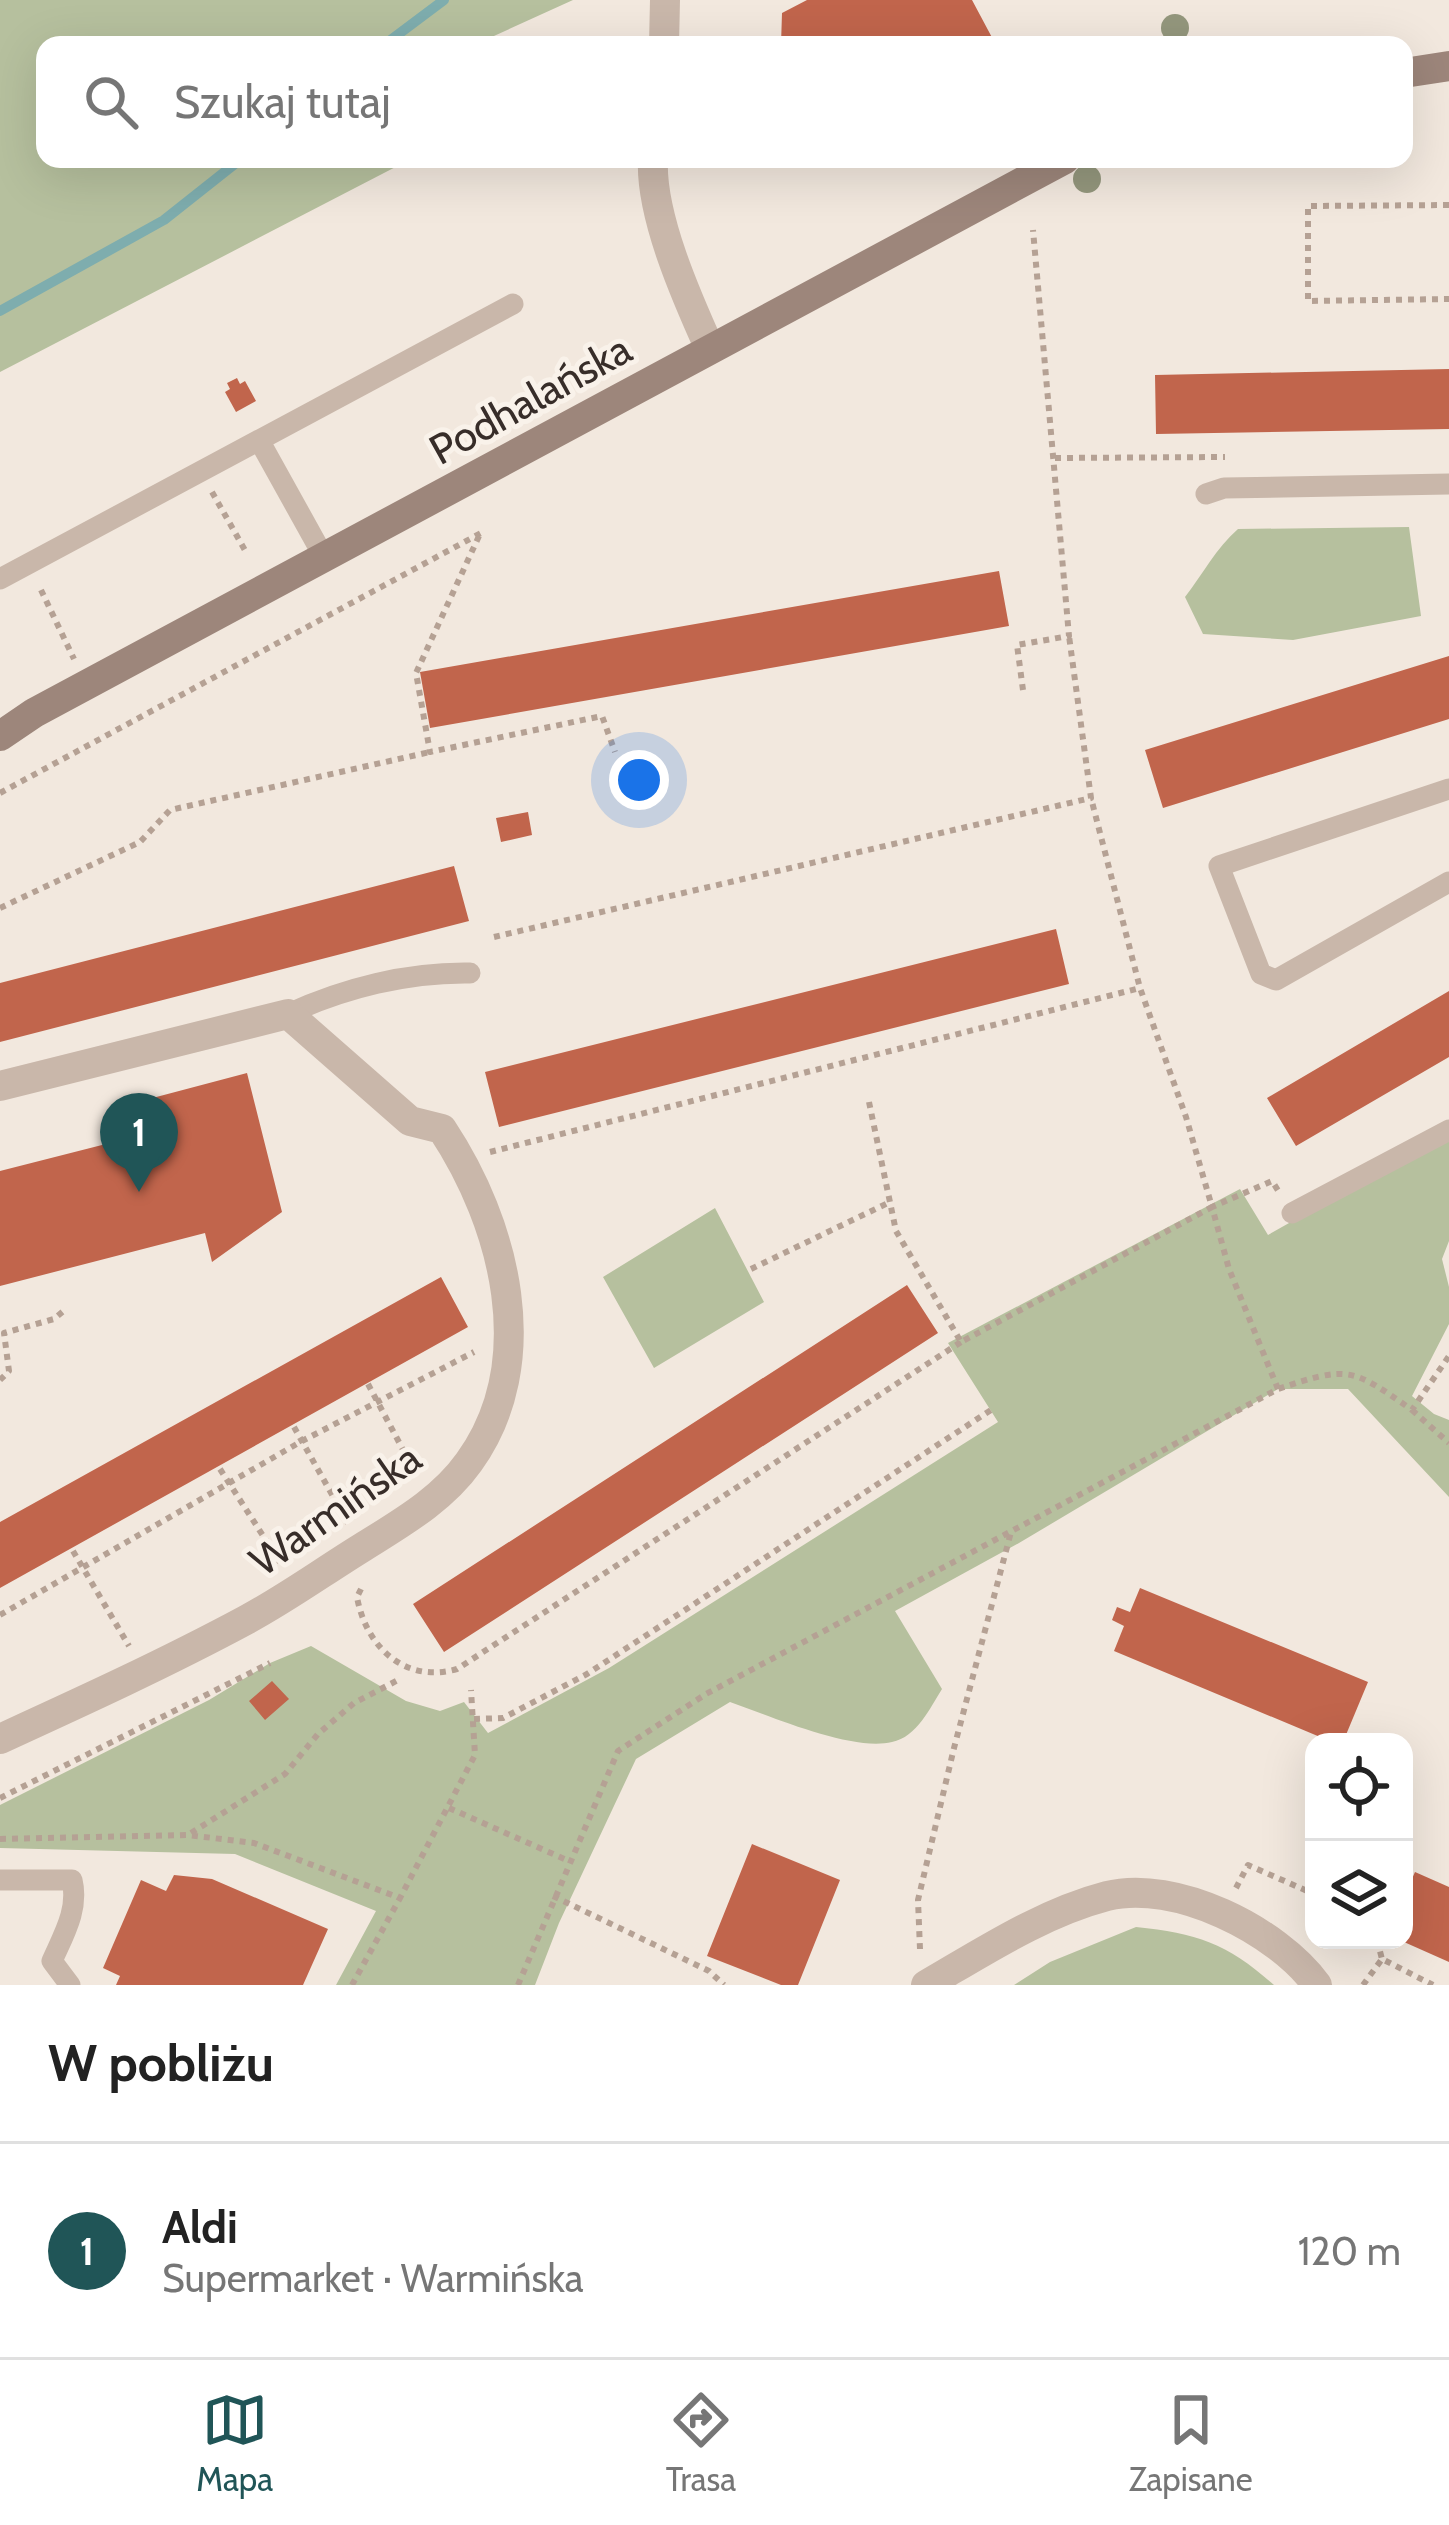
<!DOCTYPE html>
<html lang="pl">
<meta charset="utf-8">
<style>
:root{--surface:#fff;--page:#f2f2f2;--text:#222;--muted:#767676;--line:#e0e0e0;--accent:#205557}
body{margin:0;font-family:Cabin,sans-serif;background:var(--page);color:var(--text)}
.controls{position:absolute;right:36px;bottom:36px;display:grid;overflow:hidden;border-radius:24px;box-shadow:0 12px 48px #0002}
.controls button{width:108px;height:108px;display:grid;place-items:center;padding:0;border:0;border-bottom:3px solid var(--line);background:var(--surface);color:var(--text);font:60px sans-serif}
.you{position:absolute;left:639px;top:780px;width:42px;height:42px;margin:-30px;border:9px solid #fff;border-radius:50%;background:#1a73e8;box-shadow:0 0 0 18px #1a73e833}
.badge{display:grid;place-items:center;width:78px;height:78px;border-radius:50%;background:var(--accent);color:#fff;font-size:39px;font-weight:700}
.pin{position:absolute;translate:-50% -99px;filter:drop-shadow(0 3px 6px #0008)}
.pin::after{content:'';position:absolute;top:63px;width:42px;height:36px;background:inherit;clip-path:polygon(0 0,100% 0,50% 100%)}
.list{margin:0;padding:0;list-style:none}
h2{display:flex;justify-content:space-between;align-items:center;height:156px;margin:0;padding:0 48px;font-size:51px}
h2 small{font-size:39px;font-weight:400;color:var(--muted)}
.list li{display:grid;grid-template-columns:78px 1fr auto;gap:36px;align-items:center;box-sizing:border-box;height:216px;padding:0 48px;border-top:3px solid var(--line)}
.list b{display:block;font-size:45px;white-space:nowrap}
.list p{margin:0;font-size:39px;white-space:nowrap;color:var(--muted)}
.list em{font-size:39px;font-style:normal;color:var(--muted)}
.icon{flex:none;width:66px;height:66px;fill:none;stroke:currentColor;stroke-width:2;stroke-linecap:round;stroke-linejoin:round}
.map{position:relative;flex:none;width:1449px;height:1985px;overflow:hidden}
.search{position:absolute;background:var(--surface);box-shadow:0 12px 48px #0002;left:36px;right:36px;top:36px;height:132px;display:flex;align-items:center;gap:30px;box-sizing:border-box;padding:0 42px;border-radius:24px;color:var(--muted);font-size:45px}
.sheet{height:372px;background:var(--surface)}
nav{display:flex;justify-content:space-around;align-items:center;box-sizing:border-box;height:168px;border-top:3px solid var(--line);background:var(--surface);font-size:33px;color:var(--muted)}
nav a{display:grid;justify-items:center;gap:6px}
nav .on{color:var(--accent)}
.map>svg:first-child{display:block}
.green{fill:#b6c09e}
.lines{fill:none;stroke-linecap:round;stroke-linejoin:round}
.stream{stroke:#7eadae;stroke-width:10}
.building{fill:#c1654c}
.path{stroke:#b5a194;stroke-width:6;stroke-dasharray:6 6;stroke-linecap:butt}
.lane{stroke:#c9b7aa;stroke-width:21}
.street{stroke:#c9b7aa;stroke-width:30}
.secondary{stroke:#9d867b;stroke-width:30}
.tree{fill:#94977d}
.labels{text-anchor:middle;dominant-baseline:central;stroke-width:10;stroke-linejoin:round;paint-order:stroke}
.street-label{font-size:42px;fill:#372d29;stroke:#f9f2ea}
</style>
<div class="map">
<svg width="1449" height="1985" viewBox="0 0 1449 1985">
<rect width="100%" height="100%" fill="#f2e8de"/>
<!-- green -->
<path class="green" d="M 0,0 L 573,0 L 474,45 L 45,45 L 45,159 L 411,159 L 0,372 Z
M 1409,527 L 1421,616 L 1293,640 L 1203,634 L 1185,597 C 1203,574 1216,548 1238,529 Z
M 1449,1133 L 1449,1241 L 1442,1259 L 1449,1287 L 1449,1324 L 1412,1396 L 1434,1414 L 1449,1420 L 1449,1497 L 1348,1389 L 1278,1389 L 1019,1543 L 895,1611 L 942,1689 C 930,1708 917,1737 892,1742 C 852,1752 770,1716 730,1702 L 636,1759 L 559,1923 L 535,1985 L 336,1985 L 376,1911 L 235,1854 L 0,1848 L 0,1805 L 209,1700 L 270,1663 L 311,1646 L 406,1701 L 440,1711 L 464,1702 L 488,1733 L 609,1668 L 998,1422 L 948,1343 L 1240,1189 L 1268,1235 Z
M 715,1208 L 764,1302 L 654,1368 L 603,1277 Z
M 1136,1927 C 1197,1933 1228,1944 1274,1985 L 1014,1985 L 1050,1962 Z"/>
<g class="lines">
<!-- stream -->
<path class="stream" d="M 384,45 L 444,0
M 0,311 L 164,220 L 241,159"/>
</g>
<!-- building -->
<path class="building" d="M 807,0 L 972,0 L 996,45 L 781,45 L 782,13 Z
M 1449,369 L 1449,429 L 1156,434 L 1155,375 Z
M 237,378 L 240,384 L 245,381 L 256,401 L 236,412 L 225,392 L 230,389 L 227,383 Z
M 999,571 L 1009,626 L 430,728 L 420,672 Z
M 1449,656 L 1449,719 L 1163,808 L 1145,750 Z
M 528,812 L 532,835 L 501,842 L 496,818 Z
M 454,866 L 469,921 L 0,1042 L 0,983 Z
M 1056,929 L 1069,984 L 499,1127 L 485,1072 Z
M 1449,991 L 1449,1057 L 1296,1146 L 1267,1098 Z
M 247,1073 L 282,1212 L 212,1262 L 205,1233 L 0,1286 L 0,1171 L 153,1132 L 145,1100 Z
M 441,1277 L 468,1327 L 0,1588 L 0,1522 Z
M 907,1285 L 938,1333 L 444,1652 L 413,1604 Z
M 1140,1588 L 1368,1682 L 1343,1742 L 1332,1742 L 1114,1651 L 1124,1626 L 1112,1620 L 1117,1607 L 1130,1612 Z
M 272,1681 L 289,1699 L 265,1720 L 249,1701 Z
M 752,1844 L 840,1880 L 798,1985 L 781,1985 L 707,1956 Z
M 1415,1872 L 1449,1887 L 1449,1962 L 1404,1942 L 1404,1897 Z
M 174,1875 L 212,1879 L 328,1929 L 303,1985 L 116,1985 L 120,1976 L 103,1968 L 141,1880 L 166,1891 Z"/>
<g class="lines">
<!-- path -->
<path class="path" d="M 1449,205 L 1308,206 L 1308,301 L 1449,299
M 1055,458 L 1225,457
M 212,492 L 246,552
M 479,536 L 416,673 L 430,752 L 602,716 L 615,752
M 41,590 L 74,659
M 1023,690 L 1017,645 L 1069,636 L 1033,230
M 0,793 L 481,533
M 0,908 L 140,842 L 170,810 L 430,752
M 494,937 L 1091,798 L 1069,636
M 869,1102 L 896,1231 L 961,1342 L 1212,1207 L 1186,1117 L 1140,988 L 1091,798
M 490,1152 L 1140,988
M 751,1269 L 890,1202
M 0,1380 L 9,1371 L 4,1333 L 54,1319 L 67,1308
M 368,1384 L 417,1476
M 1278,1389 L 1229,1269 L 1212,1207 L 1272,1181 L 1279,1192
M 1412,1410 L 1449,1443
M 294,1427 L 348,1523
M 220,1469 L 280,1562
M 73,1551 L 129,1646
M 361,1589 L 357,1597 C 366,1647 405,1684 457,1669 L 961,1342
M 0,1615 L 302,1441 L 474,1352
M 474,1719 L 503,1718 L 587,1674 L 991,1410
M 0,1798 L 270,1663
M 449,1808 L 569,1861
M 191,1833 L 285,1774 L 318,1734 L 354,1703 L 400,1679
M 0,1839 L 188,1835 L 254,1843 L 400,1898 L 475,1755 L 471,1690
M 1236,1888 L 1248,1865 L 1314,1894
M 553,1896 L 709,1971 L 724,1985
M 1377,1940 L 1382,1959
M 920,1949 L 918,1900 L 954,1748 L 1011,1532
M 352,1985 L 400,1898
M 518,1985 L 618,1751 L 706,1694 L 1278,1389 C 1349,1365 1352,1368 1412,1410 L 1449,1356
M 1363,1985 L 1382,1959 L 1433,1985"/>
<!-- lane -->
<path class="lane" d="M 259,440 L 325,559
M 1206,494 L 1224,488 L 1449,484
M 0,579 L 513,304
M 1449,789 L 1219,866 L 1261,974 L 1276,980 L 1449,882
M 288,1014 C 344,988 408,972 470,973
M 1292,1213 L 1449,1130
M 0,1880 L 72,1880 C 79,1909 64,1934 52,1961 L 70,1985"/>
<!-- street -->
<path class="street" d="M 664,45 L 665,0
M 653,159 C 650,215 687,298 710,349
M 0,1086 L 288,1014 L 410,1121 L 442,1129 C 505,1224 541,1362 469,1462 C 442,1500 401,1523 363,1547 C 324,1571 287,1598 246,1620 C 166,1663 83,1701 0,1739
M 926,1985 C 983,1952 1042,1913 1107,1896 C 1175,1879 1277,1930 1317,1985"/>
<!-- secondary -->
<path class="secondary" d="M 1404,73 L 1449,66
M 0,736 L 34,713 L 1065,159"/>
</g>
<!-- trees -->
<g class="tree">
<circle cx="1175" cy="28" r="14"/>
<circle cx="1087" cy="179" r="14"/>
</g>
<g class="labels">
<!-- street labels -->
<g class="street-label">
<text transform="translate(530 399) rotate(-29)">Podhalańska</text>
<text transform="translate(335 1509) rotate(-35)">Warmińska</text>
</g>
</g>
</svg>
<div class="controls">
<button><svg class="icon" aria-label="locate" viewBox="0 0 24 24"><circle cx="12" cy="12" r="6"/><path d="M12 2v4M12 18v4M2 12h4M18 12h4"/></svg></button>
<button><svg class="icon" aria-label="layers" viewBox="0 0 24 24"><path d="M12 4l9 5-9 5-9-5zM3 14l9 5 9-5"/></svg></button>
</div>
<div class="you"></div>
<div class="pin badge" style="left:139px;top:1192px">1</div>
<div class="search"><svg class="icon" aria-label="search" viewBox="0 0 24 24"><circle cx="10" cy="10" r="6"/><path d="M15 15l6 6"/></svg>Szukaj tutaj</div>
</div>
<section class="sheet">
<h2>W pobliżu<small></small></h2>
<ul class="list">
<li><span class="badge">1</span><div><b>Aldi</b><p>Supermarket · Warmińska</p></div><em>120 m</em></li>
</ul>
</section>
<nav>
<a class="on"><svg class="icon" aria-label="map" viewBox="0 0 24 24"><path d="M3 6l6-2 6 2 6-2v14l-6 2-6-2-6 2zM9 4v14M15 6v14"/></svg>Mapa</a>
<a><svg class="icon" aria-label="directions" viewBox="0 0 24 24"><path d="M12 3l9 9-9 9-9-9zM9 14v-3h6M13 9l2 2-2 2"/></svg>Trasa</a>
<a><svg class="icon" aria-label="saved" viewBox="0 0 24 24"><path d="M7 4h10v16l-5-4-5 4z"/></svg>Zapisane</a>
</nav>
